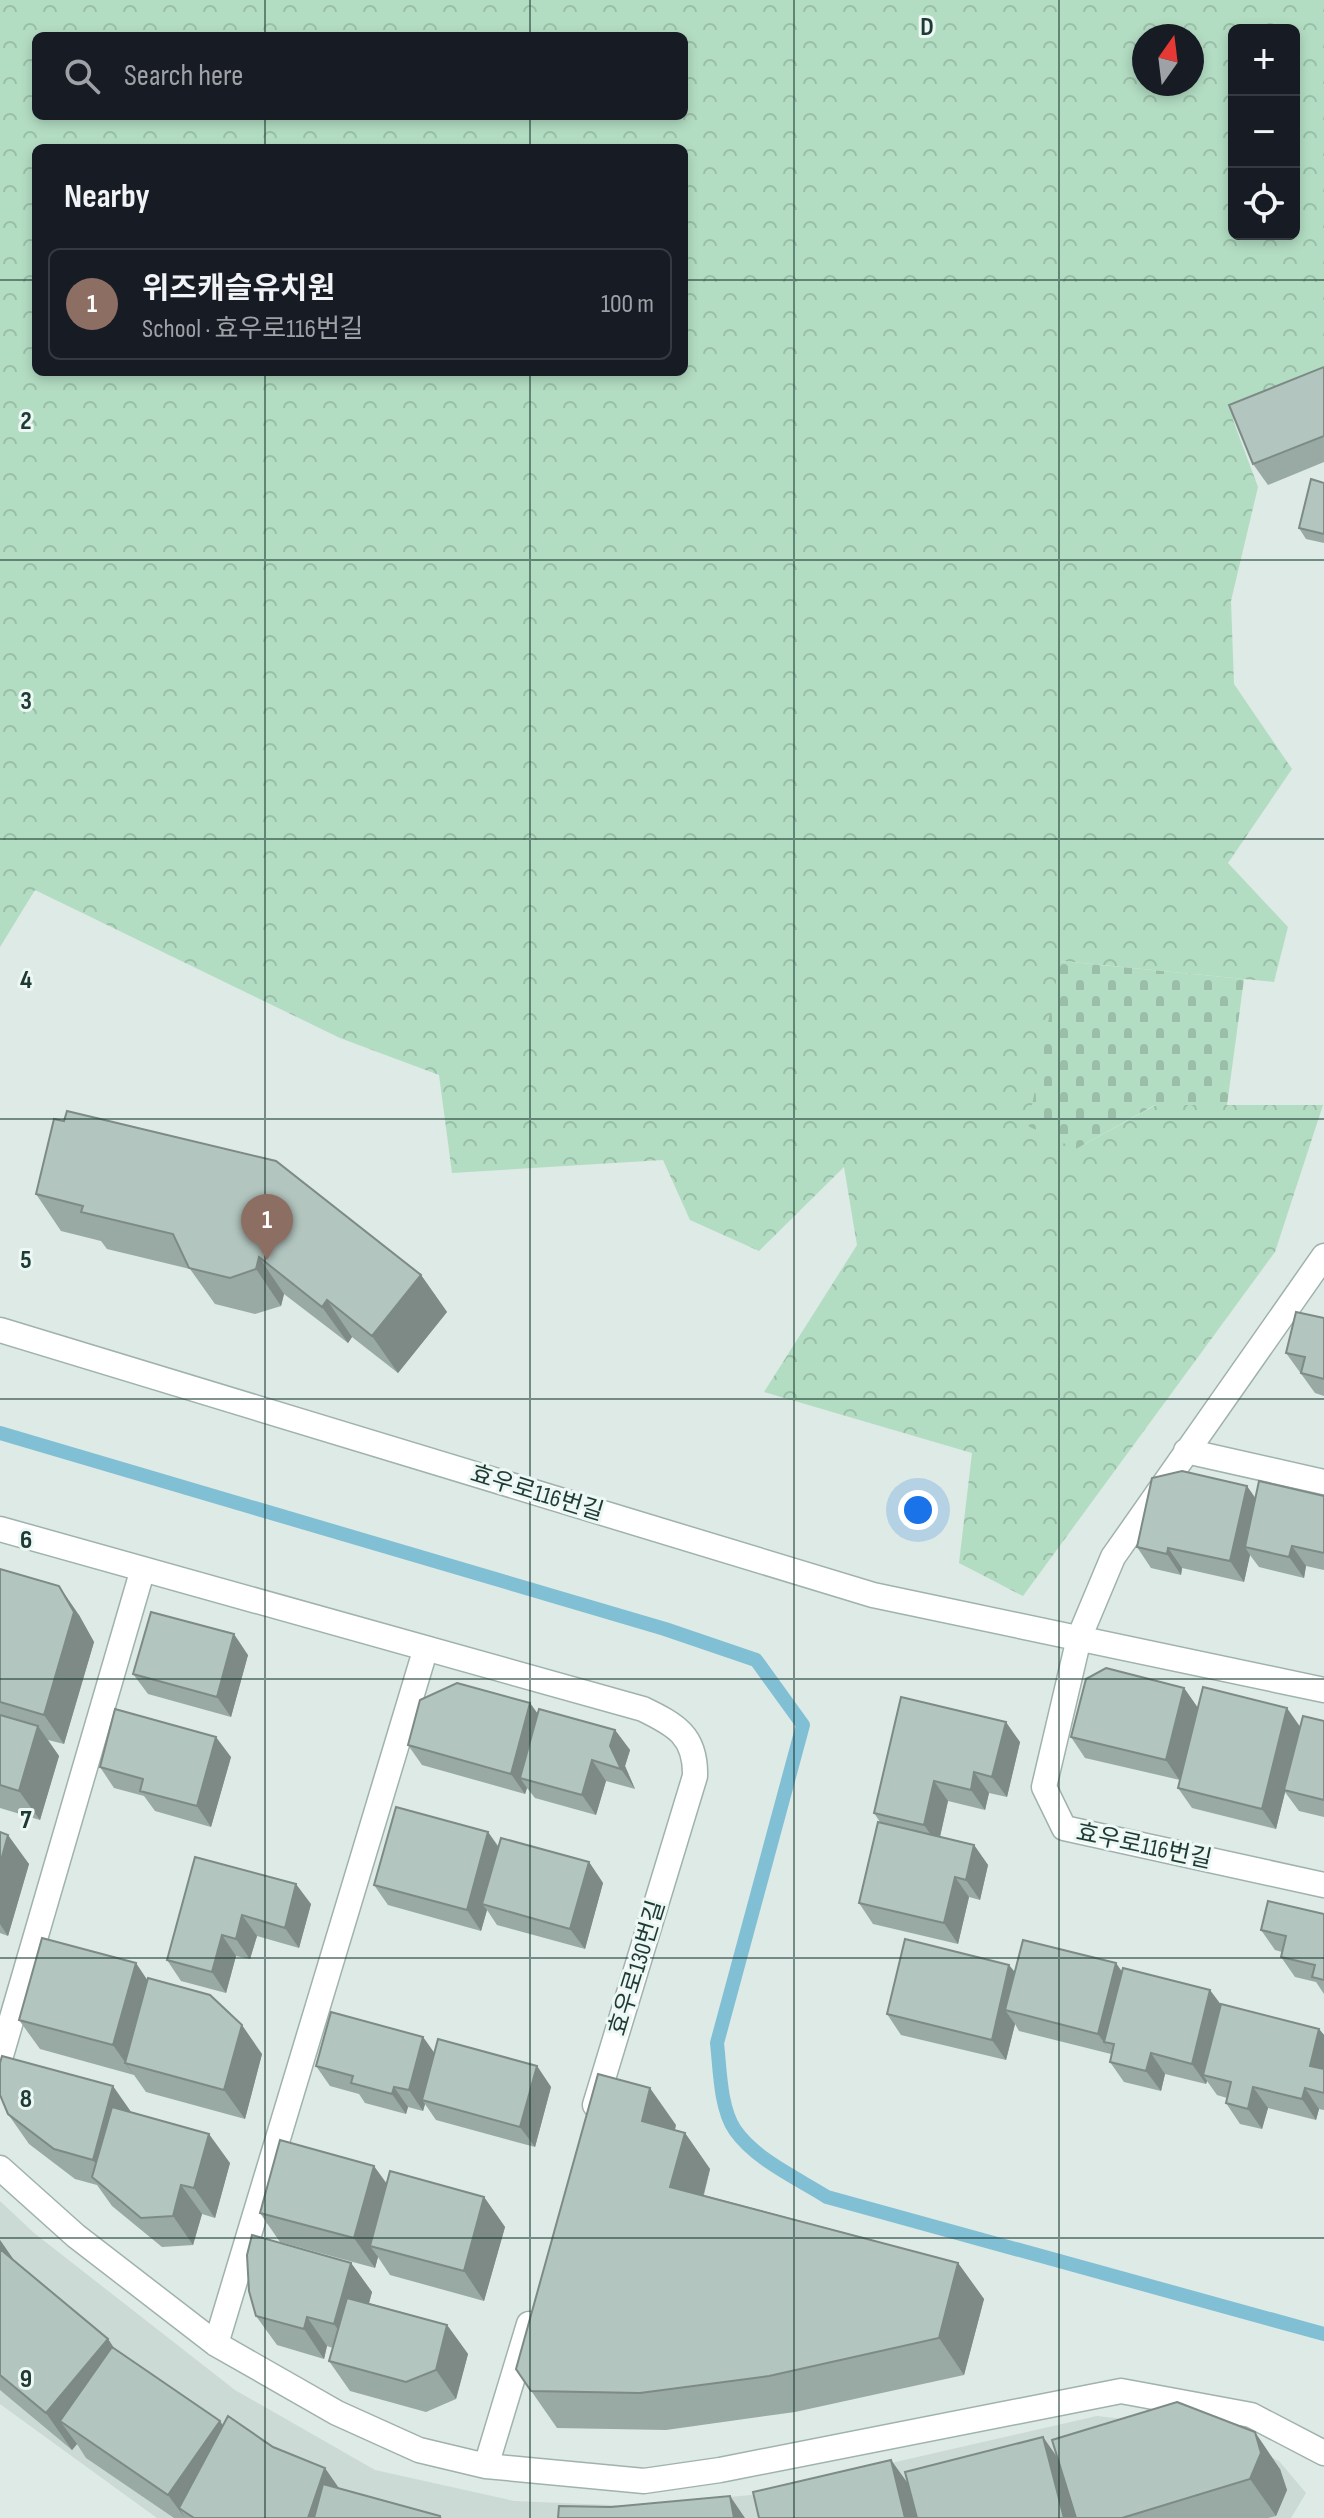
<!DOCTYPE html>
<meta charset="utf-8">
<style>
:root{--surface:#171b24;--page:#242831;--text:#f1f3f6;--muted:#9ea1a6;--line:#363941;--accent:#fc8649}
body{margin:0;font-family:"Sofia Sans Condensed","Noto Sans KR",sans-serif;background:var(--page);color:var(--text)}
.controls{position:absolute;right:24px;top:24px;display:grid;overflow:hidden;border-radius:12px;box-shadow:0 4px 12px #0003}
.controls button{width:72px;height:72px;display:grid;place-items:center;padding:0;border:0;border-bottom:2px solid var(--line);background:var(--surface);color:var(--text);font:40px sans-serif}
.compass{position:absolute;left:1132px;top:24px;width:72px;height:72px;border-radius:50%;background:var(--surface);box-shadow:0 4px 12px #0003;rotate:14deg}
.you{position:absolute;left:918px;top:1510px;width:28px;height:28px;margin:-20px;border:6px solid #fff;border-radius:50%;background:#1a73e8;box-shadow:0 0 0 12px #1a73e833}
.badge{display:grid;place-items:center;width:52px;height:52px;border-radius:50%;background:var(--accent);color:#fff;font-size:26px;font-weight:700}
.pin{position:absolute;translate:-50% -66px;filter:drop-shadow(0 2px 4px #0008)}
.pin::after{content:'';position:absolute;top:42px;width:28px;height:24px;background:inherit;clip-path:polygon(0 0,100% 0,50% 100%)}
.list{margin:0;padding:0;list-style:none}
h2{display:flex;justify-content:space-between;align-items:center;height:104px;margin:0;padding:0 32px;font-size:34px}
h2 small{font-size:26px;font-weight:400;color:var(--muted)}
.list li{display:grid;grid-template-columns:52px 1fr auto;gap:24px;align-items:center;box-sizing:border-box;height:112px;margin:0 16px 16px;padding:0 16px;border:2px solid var(--line);border-radius:12px}
.list b{display:block;font-size:30px;white-space:nowrap}
.list p{margin:0;font-size:26px;white-space:nowrap;color:var(--muted)}
.list em{font-size:26px;font-style:normal;color:var(--muted)}
.icon{flex:none;width:44px;height:44px;fill:none;stroke:currentColor;stroke-width:2;stroke-linecap:round;stroke-linejoin:round}
.map{position:relative;flex:none;width:1324px;height:2518px;overflow:hidden}
.search{position:absolute;background:var(--surface);box-shadow:0 4px 12px #0003;left:32px;top:32px;width:656px;height:88px;display:flex;align-items:center;gap:20px;box-sizing:border-box;padding:0 28px;border-radius:12px;color:var(--muted);font-size:30px}
.panel{position:absolute;background:var(--surface);box-shadow:0 4px 12px #0003;left:32px;top:144px;width:656px;height:232px;border-radius:12px}
.map>svg:first-child{display:block}
.built{fill:#cbdad4}
.forest{fill:url(#forest-crowns);fill-rule:evenodd}
.cemetery{fill:url(#cemetery-stones)}
.lines{fill:none;stroke-linecap:round;stroke-linejoin:round}
.stream{stroke:#80bfd4;stroke-width:14}
.minor-casing{stroke:#a0b2ad;stroke-width:27}
.minor{stroke:#fff;stroke-width:24}
.wall{fill:#99a9a4}
.shaded-wall{fill:#7d8a86}
.building{fill:#b2c5bf;stroke:#7d8a86;stroke-width:2}
.grid{fill:none;stroke:#1e3a35;stroke-width:2;stroke-opacity:0.55}
.labels{text-anchor:middle;dominant-baseline:central;stroke-width:6;stroke-linejoin:round;paint-order:stroke}
.street-label{font-size:24px;fill:#1e3a35;stroke:#edf7f3}
.grid-label{font-size:26px;text-anchor:middle;font-weight:bold;fill:#1e3a35;stroke:#edf7f3;stroke-width:6;stroke-linejoin:round;paint-order:stroke}
</style>
<div class="map">
<svg width="1324" height="2518" viewBox="0 0 1324 2518">
<defs>
<pattern id="forest-crowns" width="20" height="18" patternUnits="userSpaceOnUse" patternTransform="scale(2)"><rect width="20" height="18" fill="#b3ddc3"/><path d="M2 6a3 3 0 1 1 6 0M12 15a3 3 0 1 1 6 0" fill="none" stroke="#9abea8"/></pattern>
<pattern id="cemetery-stones" width="16" height="16" patternUnits="userSpaceOnUse" patternTransform="scale(2)"><rect width="16" height="16" fill="#b3ddc3"/><path d="M2 7V4a2 2 0 0 1 4 0v3zM10 15v-3a2 2 0 0 1 4 0v3z" fill="#9abea8"/></pattern>
</defs>
<rect width="100%" height="100%" fill="#ddeae5"/>
<!-- built -->
<path class="built" d="M 0,2201 L 34,2233 L 235,2390 L 375,2470 L 514,2501 L 635,2506 L 751,2495 L 1097,2416 L 1167,2424 L 1234,2439 L 1279,2461 L 1306,2493 L 1291,2518 L 157,2518 L 0,2404 Z"/>
<!-- forest -->
<path class="forest" d="M 0,0 L 1324,0 L 1324,382 L 1233,420 L 1258,487 L 1231,601 L 1234,684 L 1292,769 L 1228,863 L 1288,927 L 1274,982 L 1061,961 L 1076,1149 L 1156,1105 L 1323,1105 L 1275,1252 L 1023,1596 L 959,1563 L 972,1453 L 764,1392 L 857,1245 L 844,1167 L 759,1251 L 690,1220 L 663,1160 L 452,1173 L 439,1075 L 340,1038 L 35,890 L 0,947 ZM 1234,30 L 1294,30 L 1294,234 L 1234,234 ZM 36,36 L 684,36 L 684,116 L 36,116 ZM 1144,36 L 1192,36 L 1192,84 L 1144,84 ZM 36,148 L 684,148 L 684,372 L 36,372 Z"/>
<!-- cemetery -->
<path class="cemetery" d="M 1060,961 L 1244,979 L 1227,1105 L 1155,1105 L 1076,1149 L 1028,1126 Z"/>
<g class="lines">
<!-- stream -->
<path class="stream" d="M 0,1433 L 665,1629 L 756,1660 L 803,1725 L 717,2043 C 720,2069 720,2108 735,2130 C 756,2160 797,2178 827,2197 L 1324,2334"/>
<defs>
<path id="minor" d="M 1324,1256 L 1113,1557 L 1079,1638 L 1044,1787 L 1064,1828 L 1324,1885
M 0,1330 L 873,1595 L 1324,1690
M 1186,1451 L 1324,1482
M 0,1529 L 643,1709 C 676,1725 696,1736 695,1776 L 595,2105
M 0,2059 L 142,1572
M 0,2168 L 76,2236 L 216,2344 L 337,2413 L 419,2450 L 486,2466 L 644,2481 L 720,2470 L 1121,2391 L 1251,2415 L 1324,2453
M 216,2344 L 425,1651
M 486,2466 L 529,2324"/>
</defs>
<!-- minor casing -->
<use href="#minor" class="minor-casing"/>
<!-- minor -->
<use href="#minor" class="minor"/>
</g>
<!-- wall -->
<path class="wall" d="M 1324,367 L 1324,462 L 1268,485 L 1253,464 Z
M 1324,483 L 1324,543 L 1306,539 L 1299,528 Z
M 36,1194 L 421,1275 L 447,1312 L 398,1373 L 352,1337 L 348,1343 L 284,1294 L 281,1306 L 255,1314 L 215,1304 L 190,1269 L 107,1249 L 101,1241 L 61,1231 Z
M 1324,1318 L 1324,1396 L 1315,1393 L 1286,1353 Z
M 1324,1496 L 1324,1570 L 1306,1566 L 1304,1578 L 1259,1567 L 1250,1555 L 1244,1582 L 1182,1568 L 1181,1575 L 1151,1568 L 1137,1547 L 1255,1498 Z
M 0,1569 L 79,1615 L 94,1642 L 64,1744 L 48,1740 L 59,1756 L 40,1820 L 0,1808 Z
M 248,1655 L 231,1717 L 148,1694 L 133,1674 Z
M 1184,1688 L 1198,1708 L 1300,1726 L 1324,1721 L 1324,1817 L 1299,1811 L 1285,1792 L 1276,1829 L 1192,1808 L 1178,1788 L 1180,1780 L 1085,1758 L 1071,1737 Z
M 901,1697 L 1020,1742 L 1007,1797 L 989,1793 L 985,1810 L 948,1801 L 940,1837 L 974,1845 L 988,1865 L 980,1900 L 969,1897 L 958,1944 L 873,1924 L 859,1903 L 880,1822 L 874,1813 Z
M 530,1703 L 538,1714 L 615,1730 L 630,1750 L 625,1766 L 635,1789 L 606,1781 L 596,1815 L 535,1798 L 527,1788 L 525,1794 L 422,1765 L 408,1745 Z
M 231,1757 L 211,1827 L 155,1811 L 144,1796 L 114,1788 L 100,1767 Z
M 0,1832 L 29,1864 L 8,1936 L 0,1933 Z
M 488,1832 L 499,1847 L 589,1862 L 603,1883 L 585,1949 L 497,1925 L 487,1910 L 481,1931 L 388,1905 L 374,1885 Z
M 195,1857 L 311,1904 L 299,1948 L 257,1936 L 250,1959 L 236,1956 L 226,1993 L 181,1981 L 167,1960 Z
M 1324,1914 L 1324,1994 L 1316,1982 L 1295,1977 L 1281,1957 L 1282,1952 L 1275,1950 L 1261,1930 Z
M 1009,1965 L 1015,1972 L 1122,1972 L 1221,2004 L 1319,2029 L 1324,2035 L 1324,2110 L 1319,2109 L 1316,2120 L 1268,2108 L 1262,2129 L 1240,2124 L 1226,2103 L 1227,2098 L 1217,2095 L 1207,2081 L 1206,2084 L 1165,2074 L 1161,2091 L 1124,2082 L 1110,2062 L 1111,2054 L 1019,2031 L 1015,2024 L 1006,2060 L 901,2035 L 887,2014 Z
M 148,1981 L 262,2054 L 245,2119 L 146,2092 L 134,2075 L 40,2049 L 19,2020 Z
M 423,2037 L 434,2053 L 537,2066 L 551,2087 L 535,2147 L 436,2120 L 425,2104 L 423,2111 L 408,2107 L 406,2114 L 365,2103 L 359,2094 L 330,2086 L 316,2066 Z
M 131,2112 L 230,2163 L 215,2218 L 202,2214 L 193,2245 L 162,2247 L 112,2206 L 97,2185 L 75,2179 L 29,2144 L 8,2114 Z
M 676,2125 L 675,2130 L 685,2133 L 710,2169 L 704,2195 L 958,2263 L 984,2299 L 964,2375 L 795,2412 L 666,2430 L 557,2428 L 516,2369 Z
M 387,2184 L 484,2197 L 505,2227 L 484,2301 L 390,2275 L 378,2257 L 375,2268 L 280,2242 L 260,2213 Z
M 0,2240 L 16,2263 L 108,2339 L 114,2349 L 223,2426 L 273,2447 L 339,2488 L 440,2516 L 442,2518 L 174,2518 L 86,2458 L 77,2444 L 72,2450 L 0,2390 Z
M 351,2263 L 372,2292 L 369,2303 L 447,2325 L 468,2354 L 456,2399 L 426,2412 L 350,2391 L 329,2361 L 333,2348 L 327,2346 L 324,2359 L 277,2345 L 256,2316 Z
M 1043,2437 L 1057,2458 L 1280,2469 L 1287,2490 L 1276,2516 L 1268,2518 L 759,2518 L 891,2460 L 907,2483 Z"/>
<!-- shaded-wall -->
<path class="shaded-wall" d="M 259,1257 L 284,1294 L 281,1306 L 256,1269 Z
M 421,1275 L 447,1312 L 398,1373 L 372,1336 Z
M 327,1300 L 352,1337 L 348,1343 L 322,1307 Z
M 1247,1486 L 1261,1506 L 1245,1547 L 1250,1555 L 1244,1582 L 1230,1561 Z
M 1292,1546 L 1306,1566 L 1304,1578 L 1289,1557 Z
M 1168,1548 L 1182,1568 L 1181,1575 L 1167,1554 Z
M 59,1586 L 79,1615 L 94,1642 L 64,1744 L 44,1715 Z
M 234,1634 L 248,1655 L 231,1717 L 217,1697 Z
M 1184,1688 L 1198,1708 L 1180,1781 L 1166,1760 Z
M 530,1703 L 544,1723 L 520,1778 L 527,1788 L 525,1794 L 511,1774 Z
M 1287,1708 L 1301,1728 L 1276,1829 L 1262,1809 Z
M 1006,1722 L 1020,1742 L 1007,1797 L 992,1777 Z
M 38,1726 L 59,1756 L 40,1820 L 19,1791 Z
M 615,1730 L 630,1750 L 625,1766 L 635,1789 L 621,1769 L 610,1746 Z
M 216,1737 L 231,1757 L 211,1827 L 197,1806 Z
M 592,1760 L 606,1781 L 596,1815 L 582,1795 Z
M 974,1772 L 989,1793 L 985,1810 L 971,1790 Z
M 934,1781 L 948,1801 L 938,1845 L 924,1825 Z
M 488,1832 L 502,1853 L 482,1904 L 487,1910 L 481,1931 L 467,1910 Z
M 8,1835 L 29,1864 L 8,1936 L 0,1924 L 0,1864 Z
M 974,1845 L 988,1865 L 980,1900 L 966,1880 Z
M 589,1862 L 603,1883 L 585,1949 L 570,1929 Z
M 955,1877 L 969,1897 L 958,1944 L 944,1923 Z
M 296,1884 L 311,1904 L 299,1948 L 285,1928 Z
M 242,1915 L 257,1936 L 250,1959 L 236,1939 Z
M 222,1935 L 236,1956 L 226,1993 L 212,1972 Z
M 136,1963 L 156,1993 L 125,2063 L 134,2075 L 113,2045 Z
M 1116,1963 L 1130,1983 L 1104,2042 L 1112,2054 L 1098,2034 Z
M 1009,1965 L 1024,1985 L 1005,2010 L 1015,2024 L 1006,2060 L 992,2040 Z
M 1210,1990 L 1225,2010 L 1203,2075 L 1207,2081 L 1206,2084 L 1192,2064 Z
M 242,2025 L 262,2054 L 245,2119 L 224,2090 Z
M 1319,2029 L 1324,2035 L 1324,2085 L 1310,2066 Z
M 423,2037 L 438,2058 L 422,2100 L 425,2104 L 423,2111 L 409,2090 Z
M 1151,2053 L 1165,2074 L 1161,2091 L 1146,2071 Z
M 537,2066 L 551,2087 L 535,2147 L 520,2127 Z
M 113,2086 L 134,2116 L 114,2189 L 93,2160 Z
M 394,2087 L 408,2107 L 406,2114 L 392,2094 Z
M 1253,2087 L 1268,2108 L 1262,2129 L 1248,2109 Z
M 650,2088 L 676,2125 L 667,2158 L 642,2121 Z
M 1305,2088 L 1319,2109 L 1316,2120 L 1302,2099 Z
M 685,2133 L 710,2169 L 696,2223 L 670,2187 Z
M 209,2134 L 230,2163 L 215,2218 L 194,2188 Z
M 374,2166 L 395,2195 L 370,2246 L 378,2257 L 375,2268 L 354,2238 Z
M 181,2185 L 202,2214 L 193,2245 L 173,2216 Z
M 484,2197 L 505,2227 L 484,2301 L 464,2271 Z
M 0,2240 L 18,2266 L 0,2288 Z
M 351,2263 L 372,2292 L 355,2354 L 334,2324 Z
M 958,2263 L 984,2299 L 964,2375 L 939,2338 Z
M 307,2317 L 327,2346 L 324,2359 L 304,2329 Z
M 447,2325 L 468,2354 L 456,2399 L 436,2370 Z
M 108,2339 L 133,2376 L 60,2421 L 77,2444 L 72,2450 L 46,2413 Z
M 220,2421 L 245,2457 L 179,2508 L 185,2518 L 168,2495 Z
M 1255,2432 L 1280,2469 L 1287,2490 L 1276,2516 L 1250,2479 Z
M 1043,2437 L 1069,2474 L 1080,2518 L 1064,2518 Z
M 891,2460 L 917,2496 L 922,2518 L 905,2518 Z
M 325,2468 L 350,2504 L 346,2518 L 308,2518 Z
M 730,2496 L 745,2518 L 734,2518 Z"/>
<!-- building -->
<path class="building" d="M 1324,367 L 1324,436 L 1253,464 L 1229,405 Z
M 1311,479 L 1324,483 L 1324,534 L 1299,528 Z
M 67,1111 L 276,1161 L 421,1275 L 372,1336 L 327,1300 L 322,1307 L 259,1257 L 256,1269 L 230,1278 L 189,1268 L 173,1234 L 81,1212 L 83,1206 L 36,1194 L 54,1119 L 64,1121 Z
M 1296,1312 L 1324,1318 L 1324,1379 L 1301,1373 L 1305,1357 L 1286,1353 Z
M 1182,1471 L 1247,1486 L 1230,1561 L 1168,1548 L 1167,1554 L 1137,1547 L 1152,1478 Z
M 1259,1481 L 1324,1496 L 1324,1553 L 1292,1546 L 1289,1557 L 1245,1547 Z
M 0,1569 L 59,1586 L 74,1612 L 44,1715 L 0,1702 Z
M 151,1612 L 234,1634 L 217,1697 L 133,1674 Z
M 1106,1668 L 1184,1688 L 1166,1760 L 1071,1737 L 1086,1679 Z
M 457,1683 L 530,1703 L 511,1774 L 408,1745 L 420,1700 Z
M 1203,1687 L 1287,1708 L 1262,1809 L 1178,1788 Z
M 901,1697 L 1006,1722 L 992,1777 L 974,1772 L 971,1790 L 934,1781 L 924,1825 L 874,1813 Z
M 115,1709 L 216,1737 L 197,1806 L 140,1791 L 143,1779 L 100,1767 Z
M 539,1709 L 615,1730 L 610,1746 L 621,1769 L 592,1760 L 582,1795 L 520,1778 Z
M 0,1715 L 38,1726 L 19,1791 L 0,1785 Z
M 1303,1716 L 1324,1721 L 1324,1800 L 1284,1790 Z
M 396,1807 L 488,1832 L 467,1910 L 374,1885 Z
M 878,1822 L 974,1845 L 966,1880 L 955,1877 L 944,1923 L 859,1903 Z
M 0,1832 L 8,1835 L 0,1864 Z
M 501,1838 L 589,1862 L 570,1929 L 482,1904 Z
M 195,1857 L 296,1884 L 285,1928 L 242,1915 L 236,1939 L 222,1935 L 212,1972 L 167,1960 Z
M 1268,1901 L 1324,1914 L 1324,1980 L 1312,1977 L 1315,1965 L 1281,1957 L 1286,1936 L 1261,1930 Z
M 42,1938 L 136,1963 L 113,2045 L 19,2020 Z
M 905,1939 L 1009,1965 L 992,2040 L 887,2014 Z
M 1023,1940 L 1116,1963 L 1098,2034 L 1005,2010 Z
M 1123,1968 L 1210,1990 L 1192,2064 L 1151,2053 L 1146,2071 L 1110,2062 L 1114,2044 L 1104,2042 Z
M 148,1978 L 210,1995 L 242,2025 L 224,2090 L 125,2063 Z
M 1221,2004 L 1319,2029 L 1310,2066 L 1324,2069 L 1324,2093 L 1305,2088 L 1302,2099 L 1253,2087 L 1248,2109 L 1226,2103 L 1231,2082 L 1203,2075 Z
M 331,2012 L 423,2037 L 409,2090 L 394,2087 L 392,2094 L 351,2083 L 353,2076 L 316,2066 Z
M 438,2039 L 537,2066 L 520,2127 L 422,2100 Z
M 2,2056 L 113,2086 L 93,2160 L 54,2149 L 8,2114 L 0,2095 L 0,2063 Z
M 598,2074 L 650,2088 L 642,2121 L 685,2133 L 670,2187 L 958,2263 L 939,2338 L 769,2376 L 640,2393 L 531,2391 L 516,2369 Z
M 112,2107 L 209,2134 L 194,2188 L 181,2185 L 173,2216 L 141,2218 L 92,2177 Z
M 280,2140 L 374,2166 L 354,2238 L 260,2213 Z
M 390,2171 L 484,2197 L 464,2271 L 370,2246 Z
M 252,2235 L 351,2263 L 334,2324 L 307,2317 L 304,2329 L 256,2316 L 249,2291 L 247,2255 Z
M 0,2249 L 108,2339 L 46,2413 L 0,2375 Z
M 347,2298 L 447,2325 L 436,2370 L 406,2382 L 329,2361 Z
M 112,2347 L 220,2421 L 168,2495 L 60,2421 Z
M 1177,2402 L 1255,2432 L 1261,2453 L 1250,2479 L 1122,2518 L 1076,2518 L 1052,2440 Z
M 228,2416 L 273,2447 L 325,2468 L 308,2518 L 194,2518 L 179,2508 Z
M 1043,2437 L 1064,2518 L 917,2518 L 905,2472 Z
M 891,2460 L 905,2518 L 759,2518 L 753,2492 Z
M 323,2484 L 440,2516 L 440,2518 L 314,2518 Z
M 730,2496 L 734,2518 L 558,2518 L 559,2506 L 611,2507 Z"/>
<!-- grid -->
<path class="grid" d="M 265,0 L 265,36M 530,0 L 530,36M 794,0 L 794,2518M 1059,0 L 1059,2518M 265,116 L 265,148M 530,116 L 530,148M 0,280 L 36,280M 684,280 L 1324,280M 265,372 L 265,2518M 530,372 L 530,2518M 0,560 L 1324,560M 0,839 L 1324,839M 0,1119 L 1324,1119M 0,1399 L 1324,1399M 0,1679 L 1324,1679M 0,1958 L 1324,1958M 0,2238 L 1324,2238"/>
<g class="labels">
<!-- street labels -->
<g class="street-label">
<text transform="translate(537 1493) rotate(17)">효우로116번길</text>
<text transform="translate(1144 1846) rotate(12)">효우로116번길</text>
<text transform="translate(637 1968) rotate(-73)">효우로130번길</text>
</g>
</g>
<g class="grid-label">
<text x="927" y="35">D</text>
<text x="26" y="429">2</text>
<text x="26" y="709">3</text>
<text x="26" y="988">4</text>
<text x="26" y="1268">5</text>
<text x="26" y="1548">6</text>
<text x="26" y="1828">7</text>
<text x="26" y="2107">8</text>
<text x="26" y="2387">9</text>
</g>
</svg>
<div class="controls">
<button>+</button>
<button>−</button>
<button><svg class="icon" aria-label="locate" viewBox="0 0 24 24"><circle cx="12" cy="12" r="6"/><path d="M12 2v4M12 18v4M2 12h4M18 12h4"/></svg></button>
</div>
<svg class="compass" viewBox="-18 -18 36 36"><path d="M0-13l5 13h-10z" fill="#e53935"/><path d="M0 13l5-13h-10z" fill="#9ea1a6"/></svg>
<div class="you"></div>
<div class="pin badge" style="left:267px;top:1260px;background:#8d6e63">1</div>
<div class="search"><svg class="icon" aria-label="search" viewBox="0 0 24 24"><circle cx="10" cy="10" r="6"/><path d="M15 15l6 6"/></svg>Search here</div>
<section class="panel">
<h2>Nearby<small></small></h2>
<ul class="list">
<li><span class="badge" style="background:#8d6e63">1</span><div><b>위즈캐슬유치원</b><p>School · 효우로116번길</p></div><em>100 m</em></li>
</ul>
</section>
</div>
